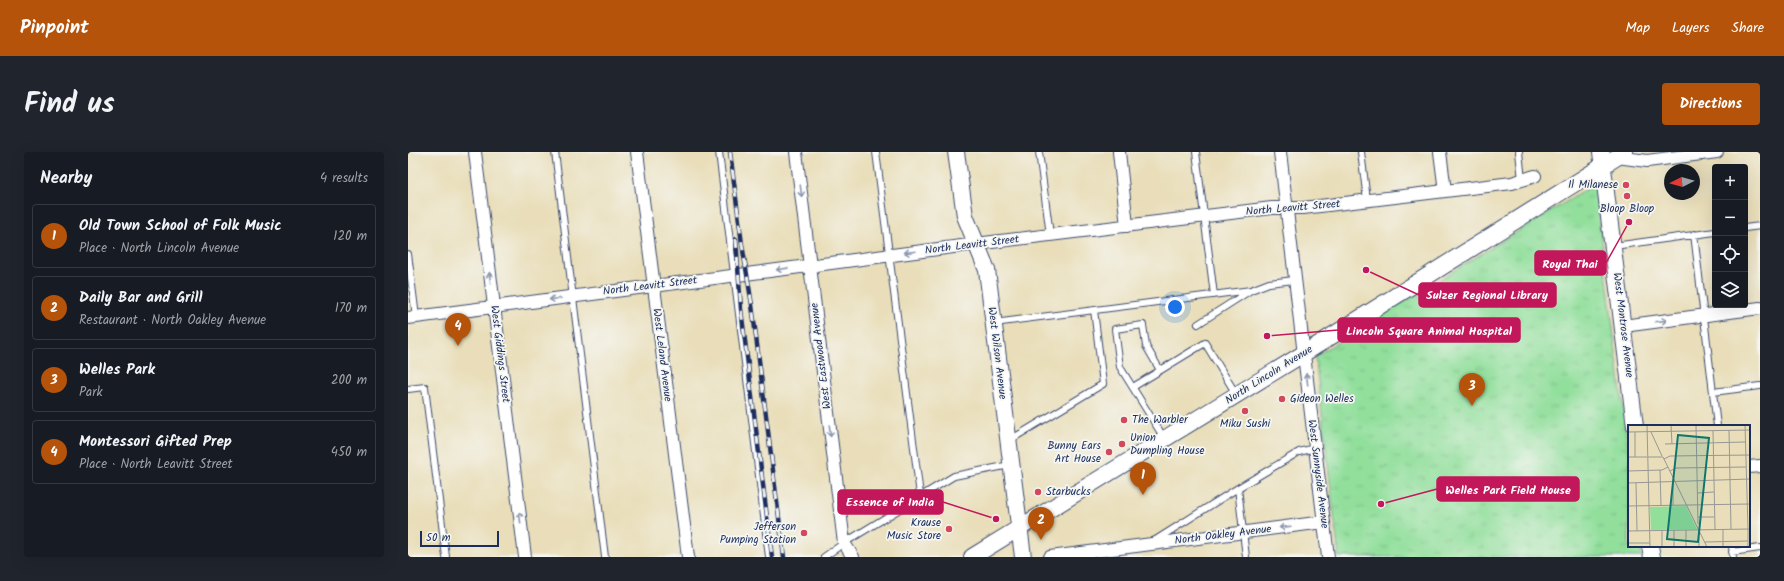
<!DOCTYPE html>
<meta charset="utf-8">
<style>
:root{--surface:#171b24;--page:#20242c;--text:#f1f3f6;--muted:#9ea1a6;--line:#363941;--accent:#b45309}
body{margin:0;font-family:Kalam,sans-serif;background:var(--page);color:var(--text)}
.controls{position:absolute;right:12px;top:12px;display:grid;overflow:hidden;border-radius:4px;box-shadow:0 4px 16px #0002}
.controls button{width:36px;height:36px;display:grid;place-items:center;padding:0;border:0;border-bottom:1px solid var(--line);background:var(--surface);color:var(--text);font:20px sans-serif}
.compass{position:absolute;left:1256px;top:12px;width:36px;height:36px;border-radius:50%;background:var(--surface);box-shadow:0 4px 16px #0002;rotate:264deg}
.scale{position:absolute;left:12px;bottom:10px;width:79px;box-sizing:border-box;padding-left:4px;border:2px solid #1b2f5e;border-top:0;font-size:11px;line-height:14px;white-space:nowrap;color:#1b2f5e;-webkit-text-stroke:3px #f6f6f2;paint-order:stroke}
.you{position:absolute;left:767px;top:155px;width:14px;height:14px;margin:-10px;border:3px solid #fff;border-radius:50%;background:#1a73e8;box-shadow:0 0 0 6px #1a73e833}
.badge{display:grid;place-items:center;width:26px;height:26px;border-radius:50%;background:var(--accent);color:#fff;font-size:13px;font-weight:700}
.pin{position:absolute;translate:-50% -33px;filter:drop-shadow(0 1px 2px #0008)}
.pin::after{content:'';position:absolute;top:21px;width:14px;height:12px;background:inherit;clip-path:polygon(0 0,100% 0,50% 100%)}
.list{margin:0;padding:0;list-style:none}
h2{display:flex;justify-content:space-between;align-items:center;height:52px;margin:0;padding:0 16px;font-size:17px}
h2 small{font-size:13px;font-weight:400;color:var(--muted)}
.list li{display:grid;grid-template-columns:26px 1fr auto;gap:12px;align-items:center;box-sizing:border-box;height:64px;margin:0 8px 8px;padding:0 8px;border:1px solid var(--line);border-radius:4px}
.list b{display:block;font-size:15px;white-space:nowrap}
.list p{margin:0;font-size:13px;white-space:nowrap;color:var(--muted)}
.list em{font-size:13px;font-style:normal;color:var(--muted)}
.icon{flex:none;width:22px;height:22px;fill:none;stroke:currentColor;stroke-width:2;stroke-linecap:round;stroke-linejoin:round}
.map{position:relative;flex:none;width:1352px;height:405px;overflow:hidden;border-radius:4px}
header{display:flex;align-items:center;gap:24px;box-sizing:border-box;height:56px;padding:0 20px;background:var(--accent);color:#fff}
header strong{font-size:19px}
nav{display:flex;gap:22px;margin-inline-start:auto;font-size:14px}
.intro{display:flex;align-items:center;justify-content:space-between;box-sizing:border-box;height:96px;padding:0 24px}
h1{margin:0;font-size:28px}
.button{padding:10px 18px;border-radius:4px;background:var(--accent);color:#fff;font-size:14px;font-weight:700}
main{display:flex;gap:24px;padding:0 24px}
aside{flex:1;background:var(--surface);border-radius:4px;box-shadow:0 4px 16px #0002}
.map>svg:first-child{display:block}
.park{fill:url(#park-tufts);stroke:#56877d}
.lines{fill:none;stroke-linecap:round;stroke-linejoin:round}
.lane-casing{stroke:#3a496c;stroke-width:8}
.street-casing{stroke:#3a496c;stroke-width:14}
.secondary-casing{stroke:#3a496c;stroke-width:18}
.lane{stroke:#fff;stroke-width:6}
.street{stroke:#fff;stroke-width:12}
.secondary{stroke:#fff;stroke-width:16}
.rail-casing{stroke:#1b2f5e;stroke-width:4.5}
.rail{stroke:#f6f6f2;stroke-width:3;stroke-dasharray:9;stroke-linecap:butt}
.oneway{stroke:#8d97ae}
.poi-dot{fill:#d1495b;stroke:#f6f6f2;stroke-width:1.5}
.labels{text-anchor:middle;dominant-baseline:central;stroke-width:3.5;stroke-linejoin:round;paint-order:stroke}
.poi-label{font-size:11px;fill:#1b2f5e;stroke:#f6f6f2;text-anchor:end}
.street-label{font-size:11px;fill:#1b2f5e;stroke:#f6f6f2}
.inset-road{fill:none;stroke:#979895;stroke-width:1}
.view{fill:#0f766e;fill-opacity:0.15;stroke:#0f766e;stroke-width:2}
.inset-edge{fill:none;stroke:#1b2f5e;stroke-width:2}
.leader{fill:none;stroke:#c2185b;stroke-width:1.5}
.callout-dot{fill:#c2185b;stroke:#f6f6f2;stroke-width:1.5}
.callout{fill:#c2185b;stroke:#c2185b;stroke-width:1.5}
.callout-label{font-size:12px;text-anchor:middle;font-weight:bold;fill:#fff}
</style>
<header>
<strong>Pinpoint</strong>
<nav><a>Map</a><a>Layers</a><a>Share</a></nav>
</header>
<div class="intro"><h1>Find us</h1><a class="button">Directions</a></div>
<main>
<aside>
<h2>Nearby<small>4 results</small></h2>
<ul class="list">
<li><span class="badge">1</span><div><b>Old Town School of Folk Music</b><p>Place · North Lincoln Avenue</p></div><em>120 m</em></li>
<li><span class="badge">2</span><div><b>Daily Bar and Grill</b><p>Restaurant · North Oakley Avenue</p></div><em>170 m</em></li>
<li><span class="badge">3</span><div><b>Welles Park</b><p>Park</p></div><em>200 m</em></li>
<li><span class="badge">4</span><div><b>Montessori Gifted Prep</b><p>Place · North Leavitt Street</p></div><em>450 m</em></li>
</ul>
</aside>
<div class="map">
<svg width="1352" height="405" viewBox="0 0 1352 405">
<defs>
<pattern id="park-tufts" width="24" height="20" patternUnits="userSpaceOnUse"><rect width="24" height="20" fill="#92df9c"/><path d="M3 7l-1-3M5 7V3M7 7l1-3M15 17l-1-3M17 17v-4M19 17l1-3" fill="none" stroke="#7dc089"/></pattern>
</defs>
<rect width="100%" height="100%" fill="#f6f6f2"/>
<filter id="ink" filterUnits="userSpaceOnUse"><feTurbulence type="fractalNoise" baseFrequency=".025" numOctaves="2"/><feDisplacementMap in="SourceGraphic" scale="8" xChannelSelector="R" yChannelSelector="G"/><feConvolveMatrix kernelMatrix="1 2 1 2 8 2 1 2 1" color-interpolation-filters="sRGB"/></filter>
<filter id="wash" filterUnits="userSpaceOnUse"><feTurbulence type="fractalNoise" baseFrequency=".012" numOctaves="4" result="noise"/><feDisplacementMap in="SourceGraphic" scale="16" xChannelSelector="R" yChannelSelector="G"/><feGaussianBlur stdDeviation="0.9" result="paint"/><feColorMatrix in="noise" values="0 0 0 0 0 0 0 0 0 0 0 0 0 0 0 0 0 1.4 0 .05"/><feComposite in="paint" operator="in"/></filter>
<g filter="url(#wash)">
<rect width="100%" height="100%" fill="#e9deb9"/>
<!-- park -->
<path class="park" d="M 1187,32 L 1221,304 L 1221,394 L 1232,394 L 1234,405 L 931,405 L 907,204 Z"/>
</g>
<g filter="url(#ink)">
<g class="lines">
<defs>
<path id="lane" d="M 147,0 L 197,405
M 311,0 L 361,405
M 468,0 L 512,343
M 631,0 L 642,83
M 788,0 L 806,143
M 953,0 L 959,48
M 1111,0 L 1114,28
M 1337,76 L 1352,74
M 1286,82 L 1309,274
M 1206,94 L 1307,80
M 0,102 L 8,165
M 586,171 L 843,138
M 790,172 L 843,138 L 861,131 L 886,128
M 752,218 L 738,194 L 735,173 L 707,177 L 712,215 L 756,286
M 725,235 L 797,191 L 828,242
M 0,237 L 17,235 L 38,405
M 1305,240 L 1352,234
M 602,288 L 695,232 L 686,158
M 830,336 L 838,405
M 746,389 L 830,336 L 891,300 L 907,296
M 1324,394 L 1325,405
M 1324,400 L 1352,396
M 416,405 L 436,391 L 546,324 L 602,313"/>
<path id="street" d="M 67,0 L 117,405
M 229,0 L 280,405
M 388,0 L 436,391 L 445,405
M 711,0 L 719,74
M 872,0 L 920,405
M 1032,0 L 1037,39
M 1209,5 L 1239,9 L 1309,0
M 0,166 L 584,90 L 864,56 L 895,56 L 1104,31 L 1127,24
M 1215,174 L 1352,156
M 1341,315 L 1352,314
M 642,405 L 916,370"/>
<path id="secondary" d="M 548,0 L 557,64 L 579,118 L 615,405
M 1193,0 L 1227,274
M 1242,394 L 1244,405
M 564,405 L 895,202 L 1217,0"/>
</defs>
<!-- lane casing -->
<use href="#lane" class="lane-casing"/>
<!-- street casing -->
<use href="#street" class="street-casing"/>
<!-- secondary casing -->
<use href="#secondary" class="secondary-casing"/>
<!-- lane -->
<use href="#lane" class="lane"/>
<!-- street -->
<use href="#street" class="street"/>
<!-- secondary -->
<use href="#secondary" class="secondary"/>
<defs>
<path id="rail" d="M 322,0 L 334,92 L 344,153 L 376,405
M 328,87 L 333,157 L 364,405"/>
</defs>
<!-- rail casing -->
<use href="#rail" class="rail-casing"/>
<!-- rail -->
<use href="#rail" class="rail"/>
</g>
<!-- one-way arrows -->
<defs><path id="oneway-shaft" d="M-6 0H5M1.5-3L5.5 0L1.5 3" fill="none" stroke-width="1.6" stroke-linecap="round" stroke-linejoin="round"/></defs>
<g class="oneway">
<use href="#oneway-shaft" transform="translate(393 39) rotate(83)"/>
<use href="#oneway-shaft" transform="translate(502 100) rotate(173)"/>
<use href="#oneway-shaft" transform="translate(374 117) rotate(172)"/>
<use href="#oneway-shaft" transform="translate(82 126) rotate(-97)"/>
<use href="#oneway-shaft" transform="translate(147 147) rotate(173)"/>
<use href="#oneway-shaft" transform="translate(1253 169) rotate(-7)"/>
<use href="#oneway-shaft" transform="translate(899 227) rotate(-97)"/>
<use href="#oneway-shaft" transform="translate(422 279) rotate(83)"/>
<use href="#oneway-shaft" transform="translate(112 366) rotate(-97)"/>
<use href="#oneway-shaft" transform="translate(877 375) rotate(173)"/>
</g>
</g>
<!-- markers -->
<g class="poi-dot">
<circle cx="1218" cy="33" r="4"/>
<circle cx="1219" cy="44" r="4"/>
<circle cx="874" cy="247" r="4"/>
<circle cx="837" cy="259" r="4"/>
<circle cx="716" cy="268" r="4"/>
<circle cx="714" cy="292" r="4"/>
<circle cx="701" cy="300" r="4"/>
<circle cx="630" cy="340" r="4"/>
<circle cx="541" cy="377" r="4"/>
<circle cx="396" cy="381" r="4"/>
</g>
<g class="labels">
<!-- poi labels -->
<g class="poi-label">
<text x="1210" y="33">Il Milanese</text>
<text x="1219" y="57" text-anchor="middle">Bloop Bloop</text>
<text x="882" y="247" text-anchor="start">Gideon Welles</text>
<text x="724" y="268" text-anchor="start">The Warbler</text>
<text x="837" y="272" text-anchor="middle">Miku Sushi</text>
<text x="722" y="286" text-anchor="start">Union<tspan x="722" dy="13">Dumpling House</tspan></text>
<text x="693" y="294">Bunny Ears<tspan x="693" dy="13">Art House</tspan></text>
<text x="638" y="340" text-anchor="start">Starbucks</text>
<text x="533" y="371">Krause<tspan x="533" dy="13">Music Store</tspan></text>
<text x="388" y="375">Jefferson<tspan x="388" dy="13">Pumping Station</tspan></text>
</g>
<!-- street labels -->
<g class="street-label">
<text transform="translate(885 56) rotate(-5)">North Leavitt Street</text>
<text transform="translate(564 93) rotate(-7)">North Leavitt Street</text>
<text transform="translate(242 134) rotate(-7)">North Leavitt Street</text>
<text transform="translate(1215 173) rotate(83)">West Montrose Avenue</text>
<text transform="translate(589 201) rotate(83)">West Wilson Avenue</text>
<text transform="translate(92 202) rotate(83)">West Giddings Street</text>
<text transform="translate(254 203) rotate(83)">West Leland Avenue</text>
<text transform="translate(413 204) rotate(-97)">West Eastwood Avenue</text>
<text transform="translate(861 223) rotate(-32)">North Lincoln Avenue</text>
<text transform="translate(910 322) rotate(83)">West Sunnyside Avenue</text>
<text transform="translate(815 383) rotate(-7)">North Oakley Avenue</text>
</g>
</g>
<!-- overview -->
<g transform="translate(1220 273)">
<rect width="122" height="122" fill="#e9deb9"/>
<path d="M 58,81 L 69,104 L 23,105 L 22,82 Z" fill="#92df9c"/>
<path class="inset-road" d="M 19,0 L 22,122M 43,0 L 44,19M 68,0 L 70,99M 117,0 L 120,104M 101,5 L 103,104M 85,6 L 87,104M 0,7 L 122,5M 7,7 L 7,32M 23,7 L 34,31M 37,19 L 117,17M 0,32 L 19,32M 20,32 L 35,32 L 79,122M 36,34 L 42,31 L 122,30M 32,45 L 33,80M 0,46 L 34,45 L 40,42M 42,46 L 48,43 L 118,42M 45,57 L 45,80M 0,58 L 122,54M 8,58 L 9,106M 70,68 L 86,67M 0,81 L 122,79M 70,92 L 86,92M 95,104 L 95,122M 120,104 L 120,122M 34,105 L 34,122M 46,105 L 46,122M 58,105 L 58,122M 0,106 L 122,104M 77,117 L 120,116M 0,118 L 22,118M 71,122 L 71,106"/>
<path class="view" d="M 50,10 L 81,13 L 70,117 L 39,114 Z"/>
<rect width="122" height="122" class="inset-edge"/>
</g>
<!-- callouts -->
<path class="leader" d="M1221 70L1198 111M958 118L1011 143M859 184L930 178M973 352L1029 337M588 367L535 350"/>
<g class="callout-dot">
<circle cx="1221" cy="70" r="4"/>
<circle cx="958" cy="118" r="4"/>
<circle cx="859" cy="184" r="4"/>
<circle cx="973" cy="352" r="4"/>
<circle cx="588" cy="367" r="4"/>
</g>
<g class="callout">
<rect x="1127" y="99" width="71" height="24" rx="4"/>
<rect x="1011" y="131" width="137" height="24" rx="4"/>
<rect x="930" y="166" width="182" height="24" rx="4"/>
<rect x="1029" y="325" width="142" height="24" rx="4"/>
<rect x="430" y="338" width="105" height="24" rx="4"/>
</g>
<g class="callout-label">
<text x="1162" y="116">Royal Thai</text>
<text x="1079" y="147">Sulzer Regional Library</text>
<text x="1021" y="183">Lincoln Square Animal Hospital</text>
<text x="1100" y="342">Welles Park Field House</text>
<text x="482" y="354">Essence of India</text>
</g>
</svg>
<div class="controls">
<button>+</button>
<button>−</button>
<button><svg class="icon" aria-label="locate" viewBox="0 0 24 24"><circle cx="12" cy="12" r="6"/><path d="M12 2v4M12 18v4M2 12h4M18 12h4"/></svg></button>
<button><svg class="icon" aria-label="layers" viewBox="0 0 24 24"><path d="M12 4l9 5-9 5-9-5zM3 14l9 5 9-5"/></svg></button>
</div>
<svg class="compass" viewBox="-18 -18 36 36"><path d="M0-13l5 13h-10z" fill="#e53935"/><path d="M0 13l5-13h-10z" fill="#9ea1a6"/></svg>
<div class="scale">50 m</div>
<div class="you"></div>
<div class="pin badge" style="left:735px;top:343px">1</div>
<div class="pin badge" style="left:633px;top:388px">2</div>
<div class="pin badge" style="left:1064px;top:254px">3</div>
<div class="pin badge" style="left:50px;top:194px">4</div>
</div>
</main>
